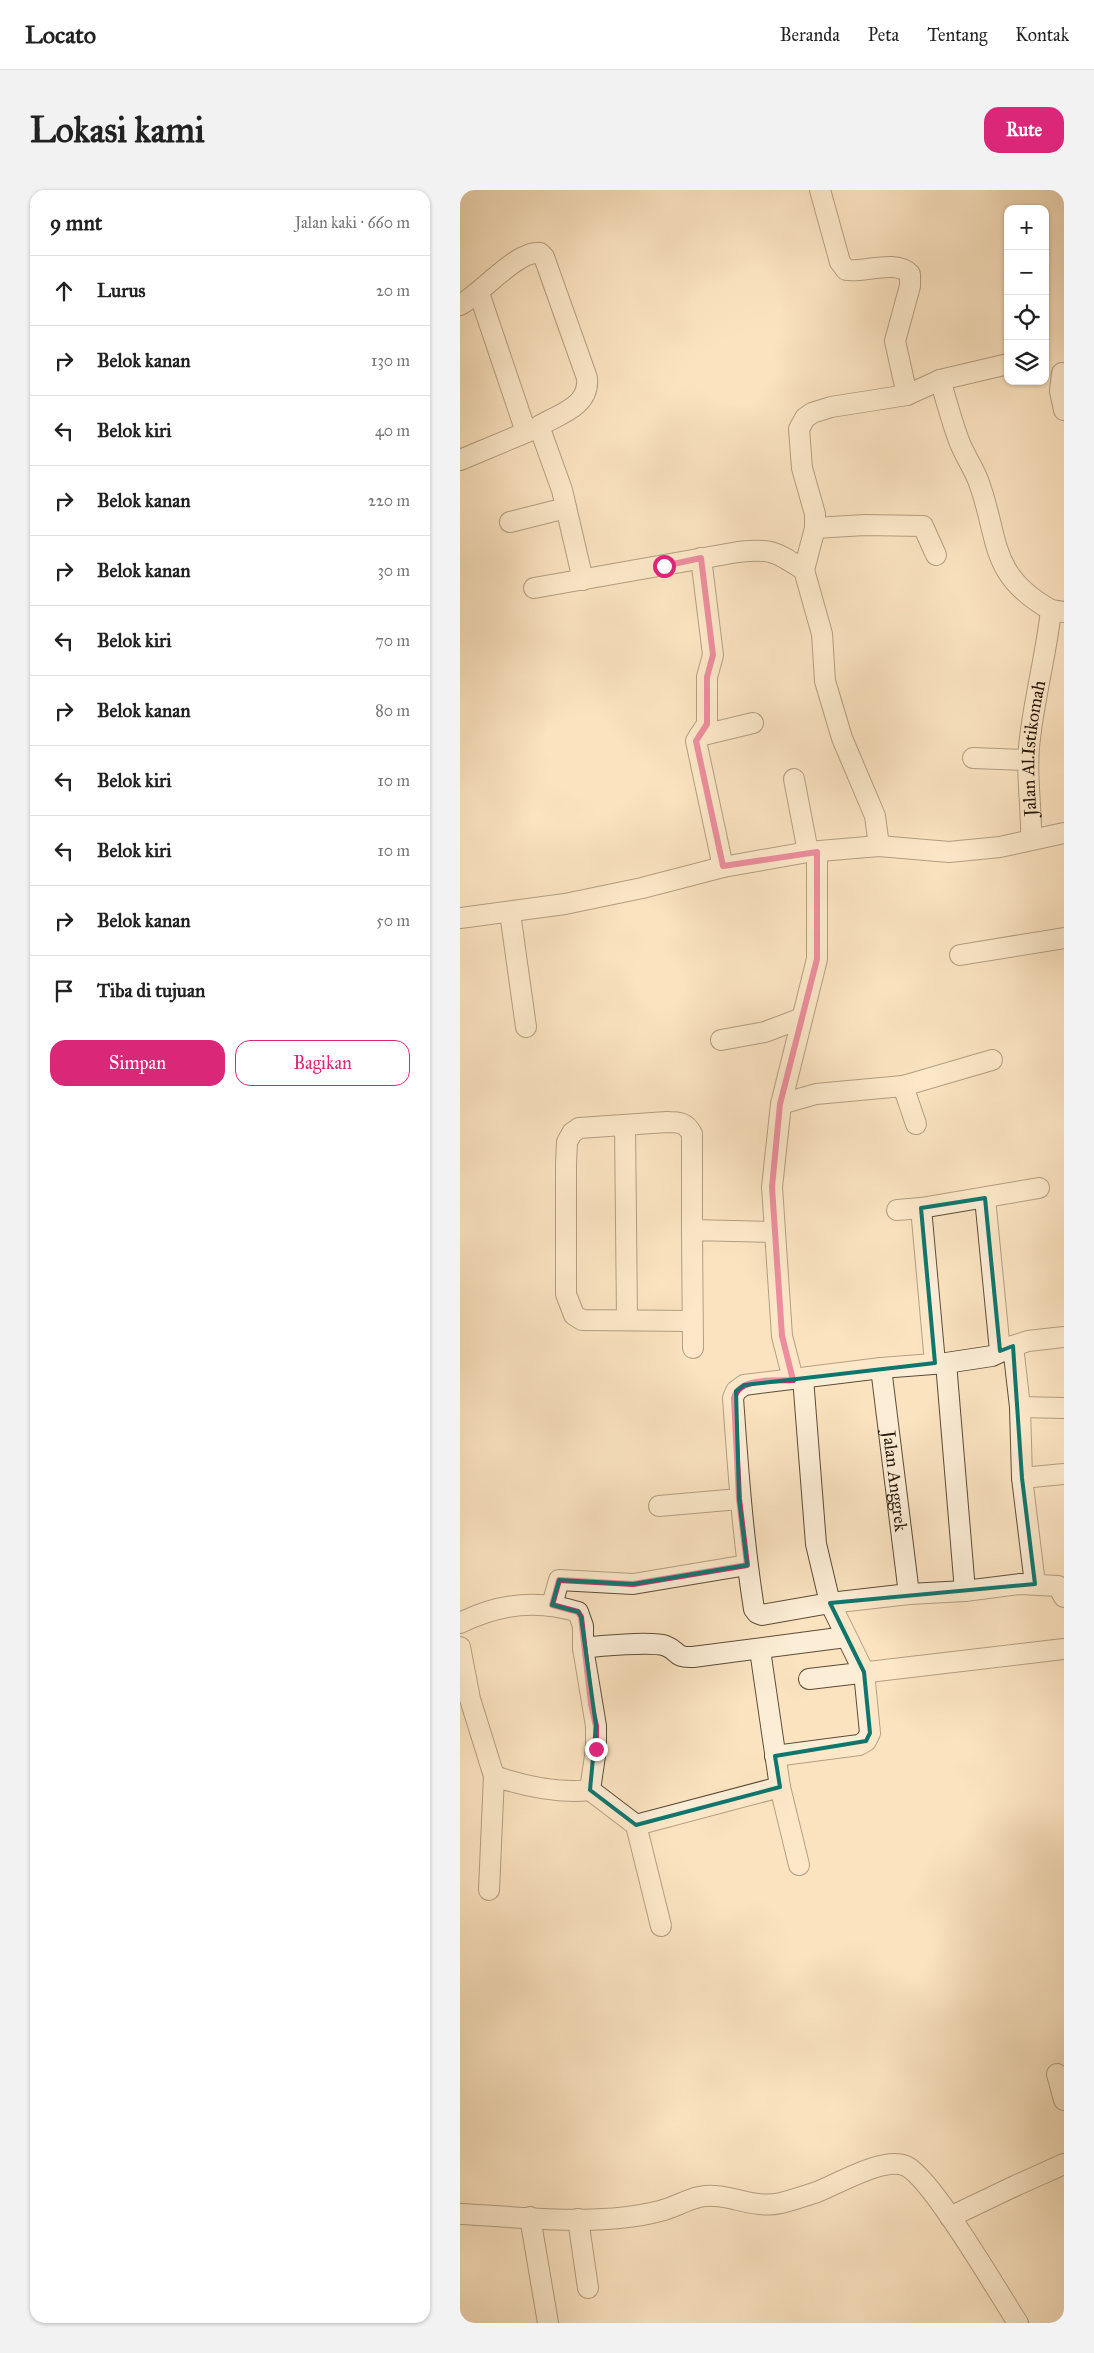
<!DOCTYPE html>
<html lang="id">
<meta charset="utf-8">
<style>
:root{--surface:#fff;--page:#f2f2f2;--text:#222;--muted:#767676;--line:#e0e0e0;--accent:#db2777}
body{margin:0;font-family:"IM FELL Great Primer",serif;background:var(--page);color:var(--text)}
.controls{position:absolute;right:15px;top:15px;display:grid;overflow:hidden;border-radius:10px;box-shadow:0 1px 4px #0004}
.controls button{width:45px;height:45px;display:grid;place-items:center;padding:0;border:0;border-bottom:1px solid var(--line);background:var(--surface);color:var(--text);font:25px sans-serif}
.stop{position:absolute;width:15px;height:15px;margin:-11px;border:4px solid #db2777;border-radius:50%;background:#fff}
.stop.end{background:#db2777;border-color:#fff;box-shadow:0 1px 5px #0008}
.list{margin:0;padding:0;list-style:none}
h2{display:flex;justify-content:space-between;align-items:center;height:65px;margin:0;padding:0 20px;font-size:21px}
h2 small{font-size:16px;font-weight:400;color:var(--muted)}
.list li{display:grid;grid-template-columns:32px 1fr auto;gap:15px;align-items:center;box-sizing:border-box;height:70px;padding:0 20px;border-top:1px solid var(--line)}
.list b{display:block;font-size:19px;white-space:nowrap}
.list em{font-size:16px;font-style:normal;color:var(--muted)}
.actions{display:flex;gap:10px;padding:15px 20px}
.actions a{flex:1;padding:11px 0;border:1px solid var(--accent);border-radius:15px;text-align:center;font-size:18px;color:var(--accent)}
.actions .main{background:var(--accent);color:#fff}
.icon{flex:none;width:28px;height:28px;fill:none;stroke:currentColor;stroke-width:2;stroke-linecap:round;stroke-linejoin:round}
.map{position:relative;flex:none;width:604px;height:2133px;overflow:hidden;border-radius:15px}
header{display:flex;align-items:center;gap:30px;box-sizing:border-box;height:70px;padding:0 25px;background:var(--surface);border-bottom:1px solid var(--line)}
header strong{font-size:24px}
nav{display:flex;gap:28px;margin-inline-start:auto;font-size:18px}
.intro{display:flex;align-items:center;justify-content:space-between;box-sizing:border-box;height:120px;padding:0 30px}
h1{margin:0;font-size:35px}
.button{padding:12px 22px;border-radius:15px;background:var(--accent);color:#fff;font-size:18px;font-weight:700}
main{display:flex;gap:30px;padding:0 30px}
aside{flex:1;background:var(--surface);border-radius:15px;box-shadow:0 1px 4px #0004}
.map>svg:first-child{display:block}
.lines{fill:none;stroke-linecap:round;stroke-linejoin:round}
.minor-casing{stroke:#5b4b38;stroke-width:22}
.minor{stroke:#fcedd6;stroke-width:20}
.route{stroke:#db2777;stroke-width:6}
.marked{fill:none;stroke:#0f766e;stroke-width:4;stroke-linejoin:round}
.labels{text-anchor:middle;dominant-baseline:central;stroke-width:4;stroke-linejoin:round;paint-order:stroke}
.street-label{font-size:18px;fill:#26180b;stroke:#fcedd6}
</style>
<header>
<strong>Locato</strong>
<nav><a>Beranda</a><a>Peta</a><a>Tentang</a><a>Kontak</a></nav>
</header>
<div class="intro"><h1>Lokasi kami</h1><a class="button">Rute</a></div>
<main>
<aside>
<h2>9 mnt<small>Jalan kaki · 660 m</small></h2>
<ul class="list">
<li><svg class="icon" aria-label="ahead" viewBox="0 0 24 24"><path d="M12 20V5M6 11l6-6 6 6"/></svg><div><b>Lurus</b></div><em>20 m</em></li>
<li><svg class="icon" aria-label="right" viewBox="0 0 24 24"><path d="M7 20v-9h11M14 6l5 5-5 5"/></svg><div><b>Belok kanan</b></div><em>130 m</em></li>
<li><svg class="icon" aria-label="left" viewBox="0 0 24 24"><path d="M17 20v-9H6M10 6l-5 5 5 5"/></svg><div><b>Belok kiri</b></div><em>40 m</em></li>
<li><svg class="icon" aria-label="right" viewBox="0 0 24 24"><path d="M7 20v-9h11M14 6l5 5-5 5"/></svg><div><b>Belok kanan</b></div><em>220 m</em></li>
<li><svg class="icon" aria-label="right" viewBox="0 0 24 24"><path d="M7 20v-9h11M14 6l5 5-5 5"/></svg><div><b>Belok kanan</b></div><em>30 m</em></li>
<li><svg class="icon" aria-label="left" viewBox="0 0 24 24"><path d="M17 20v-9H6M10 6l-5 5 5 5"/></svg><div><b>Belok kiri</b></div><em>70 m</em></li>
<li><svg class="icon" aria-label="right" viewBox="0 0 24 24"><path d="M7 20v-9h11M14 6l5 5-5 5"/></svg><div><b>Belok kanan</b></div><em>80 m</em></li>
<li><svg class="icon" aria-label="left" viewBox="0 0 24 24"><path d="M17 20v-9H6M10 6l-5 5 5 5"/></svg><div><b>Belok kiri</b></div><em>10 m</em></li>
<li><svg class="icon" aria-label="left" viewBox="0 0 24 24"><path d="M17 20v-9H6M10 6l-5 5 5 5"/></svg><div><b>Belok kiri</b></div><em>10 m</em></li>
<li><svg class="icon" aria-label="right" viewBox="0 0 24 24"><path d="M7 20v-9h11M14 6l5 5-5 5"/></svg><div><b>Belok kanan</b></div><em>50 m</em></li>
<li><svg class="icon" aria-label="arrive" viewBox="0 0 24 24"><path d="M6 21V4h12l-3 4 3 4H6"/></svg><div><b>Tiba di tujuan</b></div></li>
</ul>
<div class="actions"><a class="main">Simpan</a><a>Bagikan</a></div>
</aside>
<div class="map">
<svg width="604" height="2133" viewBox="0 0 604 2133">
<rect width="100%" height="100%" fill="#fbe3c0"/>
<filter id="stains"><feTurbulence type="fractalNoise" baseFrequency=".004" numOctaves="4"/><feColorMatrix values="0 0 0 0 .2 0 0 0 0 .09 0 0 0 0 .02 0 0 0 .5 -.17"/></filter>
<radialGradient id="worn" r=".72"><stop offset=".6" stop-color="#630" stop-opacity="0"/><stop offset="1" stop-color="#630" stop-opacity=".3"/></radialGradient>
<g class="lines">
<defs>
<g id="minor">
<path d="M 360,0 L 380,72 L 386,80 C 404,83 436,69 450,84 L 450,96 L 435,151 L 447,205"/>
<path d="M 19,103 L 66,242"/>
<path d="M 0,115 C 21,104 57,60 80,63 L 84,67 L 127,188 C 130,216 100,224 79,236 L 102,300 L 123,390"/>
<path d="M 602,183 L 600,201 L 604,220"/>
<path d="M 480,190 C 486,209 491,229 498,248 C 503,263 512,275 518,290 C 540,348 527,384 591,420"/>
<path d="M 0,270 L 79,237"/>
<path d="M 50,332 L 106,318"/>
<path d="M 355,338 L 405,335 L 463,336 L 476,365"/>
<path d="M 241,368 L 253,465 L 247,487 L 247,534 L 236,551 L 263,677"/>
<path d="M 74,398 L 278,362 C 312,358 316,362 344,380"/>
<path d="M 239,546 L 293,533"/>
<path d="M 513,568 L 568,570"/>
<path d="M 334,589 L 348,662"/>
<path id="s1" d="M 571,650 C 572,619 566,588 569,557 C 573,512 586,467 591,420 L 604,422"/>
<path d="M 419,656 L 415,626 L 382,548 L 365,491 L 362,444 L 344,380 L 355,338 L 355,324 L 342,278 L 339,239 L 345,228 L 352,223 L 371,217 L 447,205 L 480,190 L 548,174"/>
<path d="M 50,723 L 66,837"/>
<path d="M 0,728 L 105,714 L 182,698 L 263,677 L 348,662 L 419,656 L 489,662 L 540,657 L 604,643"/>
<path d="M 500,765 L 604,748"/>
<path d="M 261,850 L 305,842 L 342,828"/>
<path d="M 443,896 L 456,934"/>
<path d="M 321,914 L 356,904 L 443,896 L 532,870"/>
<path d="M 165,935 L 167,1129"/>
<path d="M 525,1008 L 540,1161"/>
<path d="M 461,1018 L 475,1173"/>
<path d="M 437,1020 L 461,1018 L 579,998"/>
<path d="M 232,1131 L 122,1130 L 114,1125 L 106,1104 L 106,974 L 107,952 L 112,943 L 119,938 L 207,932 C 218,932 226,932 232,944 L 232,1040"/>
<path d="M 553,1156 L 568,1151 L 604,1147"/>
<path d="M 233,1158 L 232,1040 L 313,1042"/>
<path d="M 486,1173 L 505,1401"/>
<path id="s2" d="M 421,1178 L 449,1404"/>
<path d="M 333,1189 L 322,1146 L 312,997 L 321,914 L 357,769 L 357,662"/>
<path d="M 560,1217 L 604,1218"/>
<path d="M 562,1288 L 604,1284"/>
<path d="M 199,1316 L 279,1309"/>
<path d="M 575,1394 L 562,1288 L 560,1217 L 553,1156 L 532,1166 L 486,1173 L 421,1178 L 284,1195 L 276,1201 L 273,1208 C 278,1279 283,1349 294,1419 L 297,1423 L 302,1425 L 370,1413 L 449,1404 L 505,1401 L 560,1394 L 598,1396 L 604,1407"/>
<path d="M 92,1415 L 99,1390 L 173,1394 L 287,1375"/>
<path d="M 0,1433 C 38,1414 78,1409 118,1422 L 123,1436 L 123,1458 L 136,1536 L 136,1559 L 130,1600 C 98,1604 64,1596 34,1586 L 29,1700"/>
<path d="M 0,1457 L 10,1509 L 34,1586"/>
<path d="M 123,1458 C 138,1456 193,1451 206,1456 C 219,1461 214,1468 233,1467 L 386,1447"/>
<path d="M 300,1460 L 320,1597 L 339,1675"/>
<path d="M 349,1489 L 604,1459"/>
<path d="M 315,1566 L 399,1555 L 406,1551 L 410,1543 L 404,1482 L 370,1413 L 356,1354 L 343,1188"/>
<path d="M 130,1600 L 176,1635 L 320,1597"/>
<path d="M 176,1635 L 201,1736"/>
<path d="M 597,1884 L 604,1910"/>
<path d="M 0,2024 C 63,2027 138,2037 200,2021 C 213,2018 226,2010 239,2007 C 268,2001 291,2020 321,2013 C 333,2010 345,2006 357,2002 C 378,1994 424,1966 446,1976 C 472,1988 539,2104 558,2133"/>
<path d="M 70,2027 L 88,2133"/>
<path d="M 490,2027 L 557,1995 L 604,1974"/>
<path d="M 118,2029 L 128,2098"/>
</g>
</defs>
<!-- minor casing -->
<use href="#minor" class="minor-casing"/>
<!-- minor -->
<use href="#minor" class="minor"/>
</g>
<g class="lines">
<!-- route -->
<path class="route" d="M 136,1559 L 136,1536 L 131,1514 L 121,1427 L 118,1422 L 92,1415 L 99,1390 L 173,1394 L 287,1375 L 279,1309 L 274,1208 C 279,1187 314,1191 333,1190 L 322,1146 L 312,997 L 320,914 L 357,769 L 357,662 L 263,676 L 236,551 L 247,534 L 247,487 L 253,465 L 241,368 L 204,376"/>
</g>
<!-- marked area -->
<path d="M0 0H604V2133H0ZM 525,1008 L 540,1161 L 553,1156 L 562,1288 L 575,1394 L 370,1413 L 404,1482 L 410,1543 L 406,1551 L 315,1566 L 320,1597 L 176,1635 L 130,1600 L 136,1536 L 121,1427 L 118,1422 L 92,1415 L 99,1390 L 173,1394 L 287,1375 L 279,1309 L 276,1201 L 284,1195 L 475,1173 L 461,1018 Z" fill="#fbe3c0" fill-opacity=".55" fill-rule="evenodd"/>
<path class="marked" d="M 525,1008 L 540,1161 L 553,1156 L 562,1288 L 575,1394 L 370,1413 L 404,1482 L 410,1543 L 406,1551 L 315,1566 L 320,1597 L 176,1635 L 130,1600 L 136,1536 L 121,1427 L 118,1422 L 92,1415 L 99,1390 L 173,1394 L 287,1375 L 279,1309 L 276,1201 L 284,1195 L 475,1173 L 461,1018 Z"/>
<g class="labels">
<!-- street labels -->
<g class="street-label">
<text stroke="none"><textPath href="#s1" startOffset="92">Jalan Al.Istikomah</textPath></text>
<text stroke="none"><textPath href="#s2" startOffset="114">Jalan Anggrek</textPath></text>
</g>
</g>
<rect width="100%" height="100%" filter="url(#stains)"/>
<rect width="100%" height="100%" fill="url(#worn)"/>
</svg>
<div class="controls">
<button>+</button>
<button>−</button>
<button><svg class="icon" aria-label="locate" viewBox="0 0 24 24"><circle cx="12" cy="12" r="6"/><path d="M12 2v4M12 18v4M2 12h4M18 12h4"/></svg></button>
<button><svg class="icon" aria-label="layers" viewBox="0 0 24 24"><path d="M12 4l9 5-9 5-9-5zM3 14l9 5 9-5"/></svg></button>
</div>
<div class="stop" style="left:204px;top:376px"></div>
<div class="stop end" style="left:136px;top:1559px"></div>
</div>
</main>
